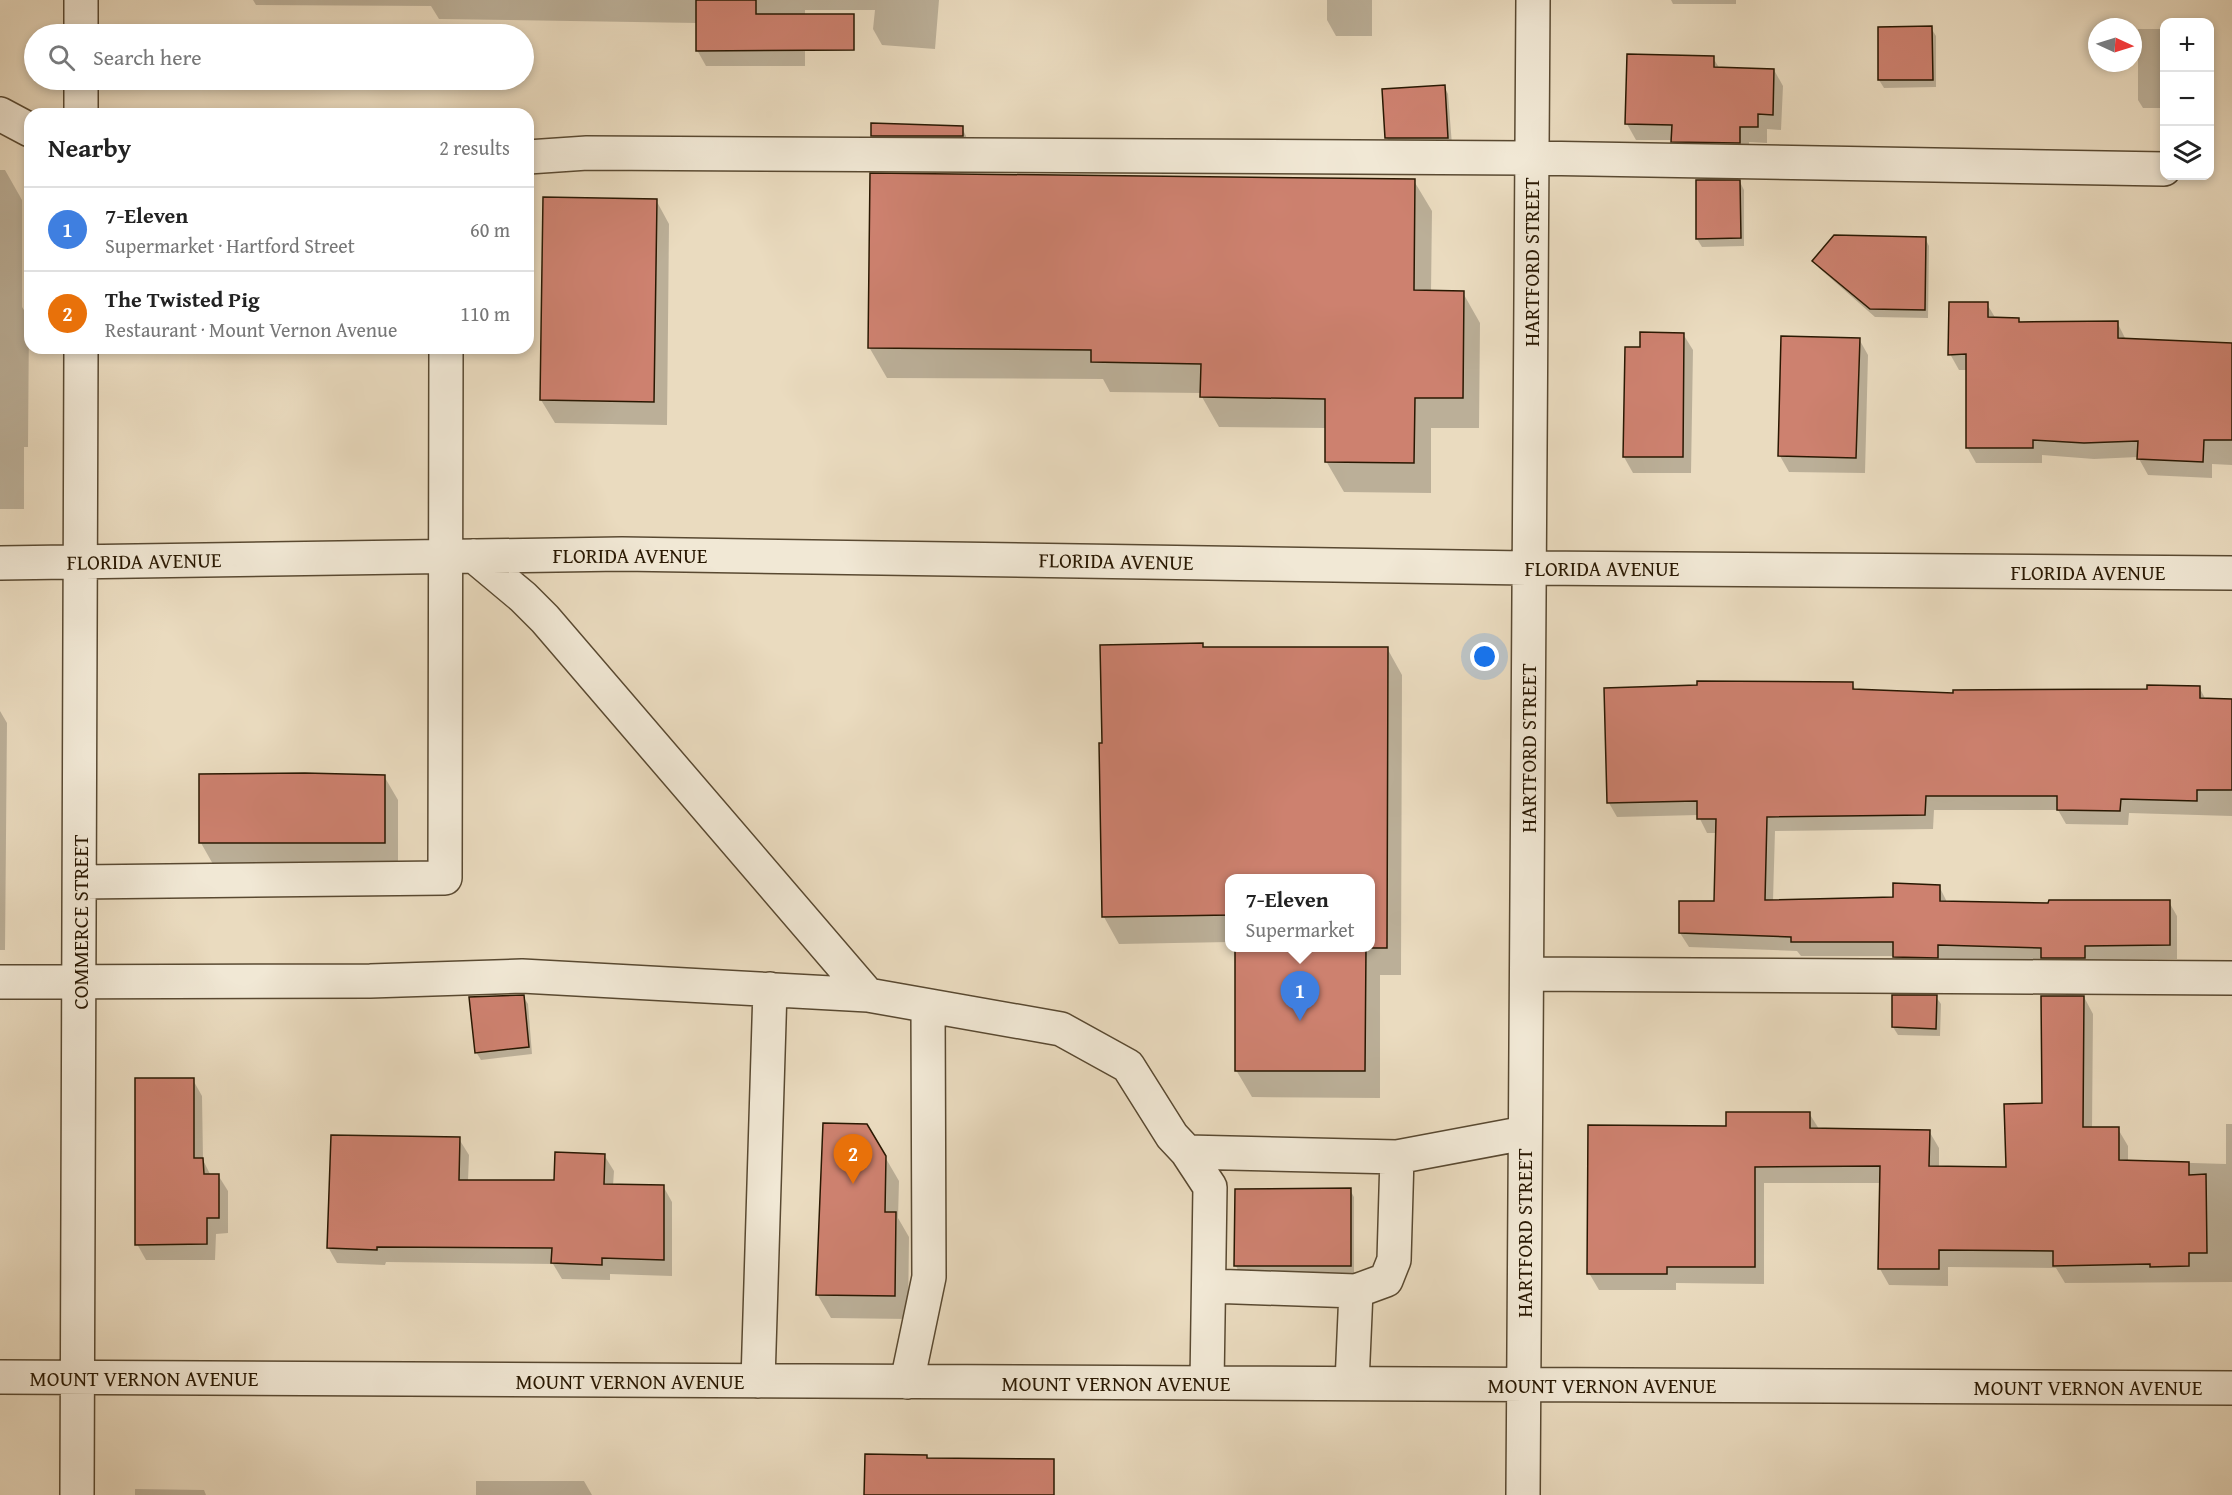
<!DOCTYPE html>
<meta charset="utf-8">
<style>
:root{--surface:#fff;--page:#f2f2f2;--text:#222;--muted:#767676;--line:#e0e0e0;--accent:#d93025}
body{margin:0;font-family:"Gentium Book Plus",serif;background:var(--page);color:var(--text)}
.controls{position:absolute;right:18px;top:18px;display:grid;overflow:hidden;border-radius:12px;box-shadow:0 3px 9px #0003}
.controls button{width:54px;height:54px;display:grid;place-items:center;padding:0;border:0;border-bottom:2px solid var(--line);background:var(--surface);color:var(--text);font:30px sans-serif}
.compass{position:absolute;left:2088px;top:18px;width:54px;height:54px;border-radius:50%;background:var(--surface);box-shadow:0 3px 9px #0003;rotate:94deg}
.you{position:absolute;left:1485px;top:657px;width:21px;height:21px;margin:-15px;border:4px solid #fff;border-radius:50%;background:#1a73e8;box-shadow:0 0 0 9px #1a73e833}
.badge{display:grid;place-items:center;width:39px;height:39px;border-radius:50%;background:var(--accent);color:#fff;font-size:20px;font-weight:700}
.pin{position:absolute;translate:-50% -50px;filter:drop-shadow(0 2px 3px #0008)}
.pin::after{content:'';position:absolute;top:32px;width:21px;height:18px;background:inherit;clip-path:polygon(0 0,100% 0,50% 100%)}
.popup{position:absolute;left:1225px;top:874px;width:150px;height:78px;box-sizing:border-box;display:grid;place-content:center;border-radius:12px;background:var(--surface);filter:drop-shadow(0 2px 4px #0005);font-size:20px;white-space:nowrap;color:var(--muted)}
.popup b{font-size:22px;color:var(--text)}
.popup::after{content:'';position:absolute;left:50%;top:100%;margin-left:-12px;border:12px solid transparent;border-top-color:var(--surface)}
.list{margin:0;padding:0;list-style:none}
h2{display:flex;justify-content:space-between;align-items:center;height:78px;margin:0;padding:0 24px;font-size:26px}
h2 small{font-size:20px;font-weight:400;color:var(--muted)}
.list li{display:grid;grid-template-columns:39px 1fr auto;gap:18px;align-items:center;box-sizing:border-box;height:84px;padding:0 24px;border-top:2px solid var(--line)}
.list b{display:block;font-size:22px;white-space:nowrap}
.list p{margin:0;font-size:20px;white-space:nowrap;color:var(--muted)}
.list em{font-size:20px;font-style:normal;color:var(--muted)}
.icon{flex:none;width:33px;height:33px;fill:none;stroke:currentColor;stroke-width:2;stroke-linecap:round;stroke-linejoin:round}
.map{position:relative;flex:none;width:2232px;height:1495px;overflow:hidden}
.search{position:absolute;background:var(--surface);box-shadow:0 3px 9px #0003;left:24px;top:24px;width:510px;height:66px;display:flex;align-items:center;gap:15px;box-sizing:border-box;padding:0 21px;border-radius:33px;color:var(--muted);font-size:22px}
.panel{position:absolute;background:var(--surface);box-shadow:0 3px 9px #0003;left:24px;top:108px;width:510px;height:246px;border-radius:18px}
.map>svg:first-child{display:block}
.shadow{fill:#0003}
.building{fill:#cd816f;stroke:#291802;stroke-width:1.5}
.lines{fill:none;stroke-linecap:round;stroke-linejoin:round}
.minor-casing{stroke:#594931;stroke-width:36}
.minor{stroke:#f1e8d5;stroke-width:33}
.labels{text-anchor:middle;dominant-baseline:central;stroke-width:4.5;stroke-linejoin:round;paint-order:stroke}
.street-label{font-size:21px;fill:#291802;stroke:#f1e8d5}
</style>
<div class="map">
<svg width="2232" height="1495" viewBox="0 0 2232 1495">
<rect width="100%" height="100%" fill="#eadbbf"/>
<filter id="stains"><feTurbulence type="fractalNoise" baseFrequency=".00333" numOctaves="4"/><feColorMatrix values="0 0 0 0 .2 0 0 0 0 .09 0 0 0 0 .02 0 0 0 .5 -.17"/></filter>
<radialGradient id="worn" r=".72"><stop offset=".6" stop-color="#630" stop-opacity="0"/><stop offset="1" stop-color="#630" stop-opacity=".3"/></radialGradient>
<!-- shadow -->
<path class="shadow" d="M 253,0 L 939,0 L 935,49 L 882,45 L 873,29 L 875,10 L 805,10 L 805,66 L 706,66 L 697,50 L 697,23 L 439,19 L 431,6 L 256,5 Z
M 1327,0 L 1372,0 L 1372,36 L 1336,36 L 1327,20 Z
M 1671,0 L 1736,0 L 1736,4 L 1673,4 Z
M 1931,28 L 1936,36 L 1936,87 L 1884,88 L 1879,80 Z
M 2138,29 L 2164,29 L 2164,108 L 2143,108 L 2138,100 Z
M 1713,58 L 1720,69 L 1774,70 L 1783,86 L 1781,130 L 1767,129 L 1767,143 L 1749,142 L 1749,158 L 1682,157 L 1672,140 L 1636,140 L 1627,124 Z
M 1444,86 L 1448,94 L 1452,145 L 1391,146 L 1387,138 L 1383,90 Z
M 962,128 L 966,136 L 967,143 L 877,143 L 872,135 Z
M 0,170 L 5,170 L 22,200 L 22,307 L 29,318 L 28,447 L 24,447 L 24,509 L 0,509 Z
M 1414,181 L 1432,211 L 1431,292 L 1463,293 L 1480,323 L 1479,428 L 1431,428 L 1431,493 L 1344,492 L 1326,461 L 1326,428 L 1219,427 L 1202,397 L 1202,393 L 1110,392 L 1103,379 L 887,378 L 869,347 Z
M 1740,182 L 1744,190 L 1744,246 L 1702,247 L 1697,239 Z
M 656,200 L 669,224 L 667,425 L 555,423 L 541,400 Z
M 1925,238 L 1929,246 L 1928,318 L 1875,317 L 1819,268 L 1814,261 Z
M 1987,304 L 1996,319 L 2018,319 L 2020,323 L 2117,322 L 2126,340 L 2232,344 L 2232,465 L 2212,464 L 2212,478 L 2148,475 L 2138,457 L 2094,459 L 2042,455 L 2042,463 L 1976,463 L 1967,447 L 1967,370 L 1959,370 L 1950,354 Z
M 1683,334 L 1693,350 L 1691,473 L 1633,473 L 1624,457 Z
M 1859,339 L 1868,355 L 1865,473 L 1789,472 L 1780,456 Z
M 1202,645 L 1204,649 L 1387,648 L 1402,675 L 1401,975 L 1380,975 L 1380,1098 L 1252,1097 L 1236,1070 L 1237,948 L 1370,948 L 1370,878 L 1230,878 L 1230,942 L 1119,944 L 1104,917 L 1103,744 Z
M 1852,684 L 1856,690 L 1954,695 L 2148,691 L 2199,687 L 2206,700 L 2232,700 L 2232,816 L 2129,813 L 2128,825 L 2066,824 L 2058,810 L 1934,810 L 1933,829 L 1775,831 L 1773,901 L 1894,899 L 1939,886 L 1947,902 L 2050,905 L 2169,902 L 2177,916 L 2177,959 L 2092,960 L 2092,972 L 2044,961 L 1945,959 L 1945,972 L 1903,971 L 1894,956 L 1801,956 L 1797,951 L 1689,947 L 1680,933 L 1715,902 L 1717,833 L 1707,833 L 1698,815 L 1617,817 L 1609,803 Z
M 0,711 L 7,723 L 5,950 L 0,950 Z
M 384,776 L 398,800 L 398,867 L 214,866 L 201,843 Z
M 523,996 L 528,1004 L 532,1054 L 481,1060 L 476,1052 Z
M 1936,997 L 1941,1004 L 1940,1036 L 1898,1035 L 1893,1027 Z
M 2084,997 L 2093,1014 L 2092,1129 L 2118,1129 L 2128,1146 L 2128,1161 L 2226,1164 L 2226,1124 L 2232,1124 L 2232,1282 L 2065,1283 L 2056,1268 L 1948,1267 L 1948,1286 L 1889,1285 L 1880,1269 L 1881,1183 L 1764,1183 L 1764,1284 L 1676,1283 L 1676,1290 L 1599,1290 L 1589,1273 L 1727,1128 L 1809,1113 L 1819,1129 L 1929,1131 L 1939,1148 L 1939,1167 L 2008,1169 L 2043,1105 Z
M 193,1080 L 202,1096 L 203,1160 L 211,1176 L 218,1175 L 228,1191 L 228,1233 L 216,1234 L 215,1260 L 146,1260 L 137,1244 Z
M 867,1126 L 899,1181 L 898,1218 L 909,1237 L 908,1319 L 831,1318 L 817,1294 Z
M 459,1139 L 469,1155 L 468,1181 L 555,1182 L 604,1155 L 614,1171 L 613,1186 L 663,1186 L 672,1202 L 672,1276 L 610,1274 L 610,1280 L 562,1279 L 553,1264 L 386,1262 L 385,1265 L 337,1263 L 328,1247 Z
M 1236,1190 L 1350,1190 L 1354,1197 L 1354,1273 L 1240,1274 L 1236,1266 Z
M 476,1481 L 584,1481 L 592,1495 L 476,1495 Z
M 135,1489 L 204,1490 L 206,1495 L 135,1495 Z"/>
<!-- building -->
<path class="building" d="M 696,0 L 756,0 L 756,14 L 854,14 L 854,50 L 696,51 Z
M 1932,26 L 1933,80 L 1878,80 L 1878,27 Z
M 1627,54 L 1714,56 L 1714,67 L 1774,69 L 1773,115 L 1758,114 L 1758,127 L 1740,127 L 1740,143 L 1671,142 L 1672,125 L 1625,124 Z
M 1445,85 L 1448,138 L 1385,138 L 1382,89 Z
M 871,123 L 963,126 L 963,136 L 871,136 Z
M 870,173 L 1415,179 L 1414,290 L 1464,291 L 1463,398 L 1415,398 L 1414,463 L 1325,462 L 1325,399 L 1200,397 L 1201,364 L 1091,362 L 1091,350 L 868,348 Z
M 1696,180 L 1740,180 L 1741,238 L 1696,239 Z
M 543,197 L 657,199 L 654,402 L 540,400 Z
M 1834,235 L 1926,237 L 1925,310 L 1870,309 L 1812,261 Z
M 1949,302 L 1988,302 L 1988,317 L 2019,318 L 2019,322 L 2118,321 L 2118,338 L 2232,343 L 2232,440 L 2204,440 L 2203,462 L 2137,459 L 2138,441 L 2084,443 L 2033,440 L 2033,448 L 1966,448 L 1966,354 L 1948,355 Z
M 1640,332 L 1684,333 L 1683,457 L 1623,457 L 1625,347 L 1640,347 Z
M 1781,336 L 1860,338 L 1856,458 L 1778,456 Z
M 1203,643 L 1203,647 L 1388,647 L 1387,948 L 1366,948 L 1365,1071 L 1235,1071 L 1235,948 L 1371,948 L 1371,879 L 1230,879 L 1230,915 L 1102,917 L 1099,743 L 1102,743 L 1100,645 Z
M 1697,681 L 1853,682 L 1853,689 L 1953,693 L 1953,690 L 2147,689 L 2147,685 L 2200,686 L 2200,698 L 2232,699 L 2232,790 L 2197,790 L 2197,801 L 2121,799 L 2120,811 L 2057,810 L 2057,796 L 1926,796 L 1925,815 L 1767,817 L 1765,900 L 1893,897 L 1893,883 L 1940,885 L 1940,901 L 2048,903 L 2049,900 L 2170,900 L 2170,945 L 2085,946 L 2085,958 L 2041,958 L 2041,948 L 1938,945 L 1938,958 L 1893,957 L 1893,942 L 1791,942 L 1791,937 L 1679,933 L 1679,901 L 1714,901 L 1716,819 L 1697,819 L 1697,801 L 1607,803 L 1604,688 L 1697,685 Z
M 305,773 L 385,775 L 385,843 L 199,843 L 199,774 Z
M 524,995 L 529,1047 L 475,1053 L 469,997 Z
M 1892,995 L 1937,995 L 1936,1029 L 1892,1027 Z
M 2041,996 L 2084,996 L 2083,1127 L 2119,1127 L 2119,1160 L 2189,1162 L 2189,1175 L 2206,1174 L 2207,1253 L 2189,1253 L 2189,1266 L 2150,1267 L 2150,1264 L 2053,1266 L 2053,1251 L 1939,1250 L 1939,1269 L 1878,1269 L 1880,1166 L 1755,1167 L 1755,1267 L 1667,1267 L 1667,1274 L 1587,1274 L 1588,1125 L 1726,1126 L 1726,1112 L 1810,1112 L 1810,1128 L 1930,1130 L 1929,1166 L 2006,1167 L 2004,1104 L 2042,1103 Z
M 135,1078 L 194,1078 L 194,1158 L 203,1158 L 204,1174 L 219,1174 L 219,1218 L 207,1218 L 207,1244 L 135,1245 Z
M 823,1123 L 867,1124 L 886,1156 L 885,1212 L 896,1212 L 895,1296 L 816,1295 Z
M 331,1135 L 460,1137 L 459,1180 L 554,1180 L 555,1152 L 605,1154 L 604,1184 L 664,1185 L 664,1260 L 602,1258 L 602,1265 L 551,1263 L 552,1248 L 377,1247 L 377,1250 L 327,1248 Z
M 1351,1188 L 1351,1266 L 1234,1266 L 1235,1189 Z
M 865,1454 L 927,1455 L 927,1458 L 1054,1459 L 1054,1495 L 864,1495 Z"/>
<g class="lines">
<defs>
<path id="minor" d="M 81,34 L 81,0
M 0,114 L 30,130
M 81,114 L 81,80
M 528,157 L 587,153 L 1532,158 L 2164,169
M 474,556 L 523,597 L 545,619 L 868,995
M 0,563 L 622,554 L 1529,568 L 2232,573
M 80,882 L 445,878 L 446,348
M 1527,974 L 2232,978
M 0,982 L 370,981 L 522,976 L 868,995 L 1061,1029 L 1128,1066 L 1172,1136 L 1187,1152 L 1210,1187 L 1207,1383
M 1187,1152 L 1397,1157 L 1525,1133
M 1209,1286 L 1356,1291 L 1352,1383
M 1356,1291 L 1386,1280 L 1394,1260 L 1397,1157
M 0,1377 L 2232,1388
M 758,1381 L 770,989
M 907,1382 L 929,1277 L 928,1006
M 77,1495 L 81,348
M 1523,1495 L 1533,0"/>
</defs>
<!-- minor casing -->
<use href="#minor" class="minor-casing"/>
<!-- minor -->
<use href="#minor" class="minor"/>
</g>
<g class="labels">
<!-- street labels -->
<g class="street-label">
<text transform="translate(1531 262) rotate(-90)">HARTFORD STREET</text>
<text x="630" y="555">FLORIDA AVENUE</text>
<text transform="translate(144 561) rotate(-1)">FLORIDA AVENUE</text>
<text transform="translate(1116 561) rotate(1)">FLORIDA AVENUE</text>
<text x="1602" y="568">FLORIDA AVENUE</text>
<text x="2088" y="572">FLORIDA AVENUE</text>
<text transform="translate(1528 748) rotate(-90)">HARTFORD STREET</text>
<text transform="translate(80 922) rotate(-90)">COMMERCE STREET</text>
<text transform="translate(1524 1233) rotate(-90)">HARTFORD STREET</text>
<text x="144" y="1378">MOUNT VERNON AVENUE</text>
<text x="630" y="1381">MOUNT VERNON AVENUE</text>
<text x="1116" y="1383">MOUNT VERNON AVENUE</text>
<text x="1602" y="1385">MOUNT VERNON AVENUE</text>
<text x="2088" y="1387">MOUNT VERNON AVENUE</text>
</g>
</g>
<rect width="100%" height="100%" filter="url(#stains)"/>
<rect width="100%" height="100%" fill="url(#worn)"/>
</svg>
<div class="controls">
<button>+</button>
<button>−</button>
<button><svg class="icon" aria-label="layers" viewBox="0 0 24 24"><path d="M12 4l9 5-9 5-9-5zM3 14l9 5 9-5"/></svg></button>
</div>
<svg class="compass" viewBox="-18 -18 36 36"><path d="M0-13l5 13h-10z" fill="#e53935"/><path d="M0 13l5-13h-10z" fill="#767676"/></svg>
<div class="you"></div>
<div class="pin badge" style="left:1300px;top:1021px;background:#3f7fe0">1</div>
<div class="popup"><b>7-Eleven</b>Supermarket</div>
<div class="pin badge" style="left:853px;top:1184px;background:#e8710a">2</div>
<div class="search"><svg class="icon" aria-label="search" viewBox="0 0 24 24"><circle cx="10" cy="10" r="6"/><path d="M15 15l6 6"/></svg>Search here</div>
<section class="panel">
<h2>Nearby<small>2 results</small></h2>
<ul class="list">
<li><span class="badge" style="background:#3f7fe0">1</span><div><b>7-Eleven</b><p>Supermarket · Hartford Street</p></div><em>60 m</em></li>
<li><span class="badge" style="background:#e8710a">2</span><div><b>The Twisted Pig</b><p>Restaurant · Mount Vernon Avenue</p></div><em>110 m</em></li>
</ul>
</section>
</div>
